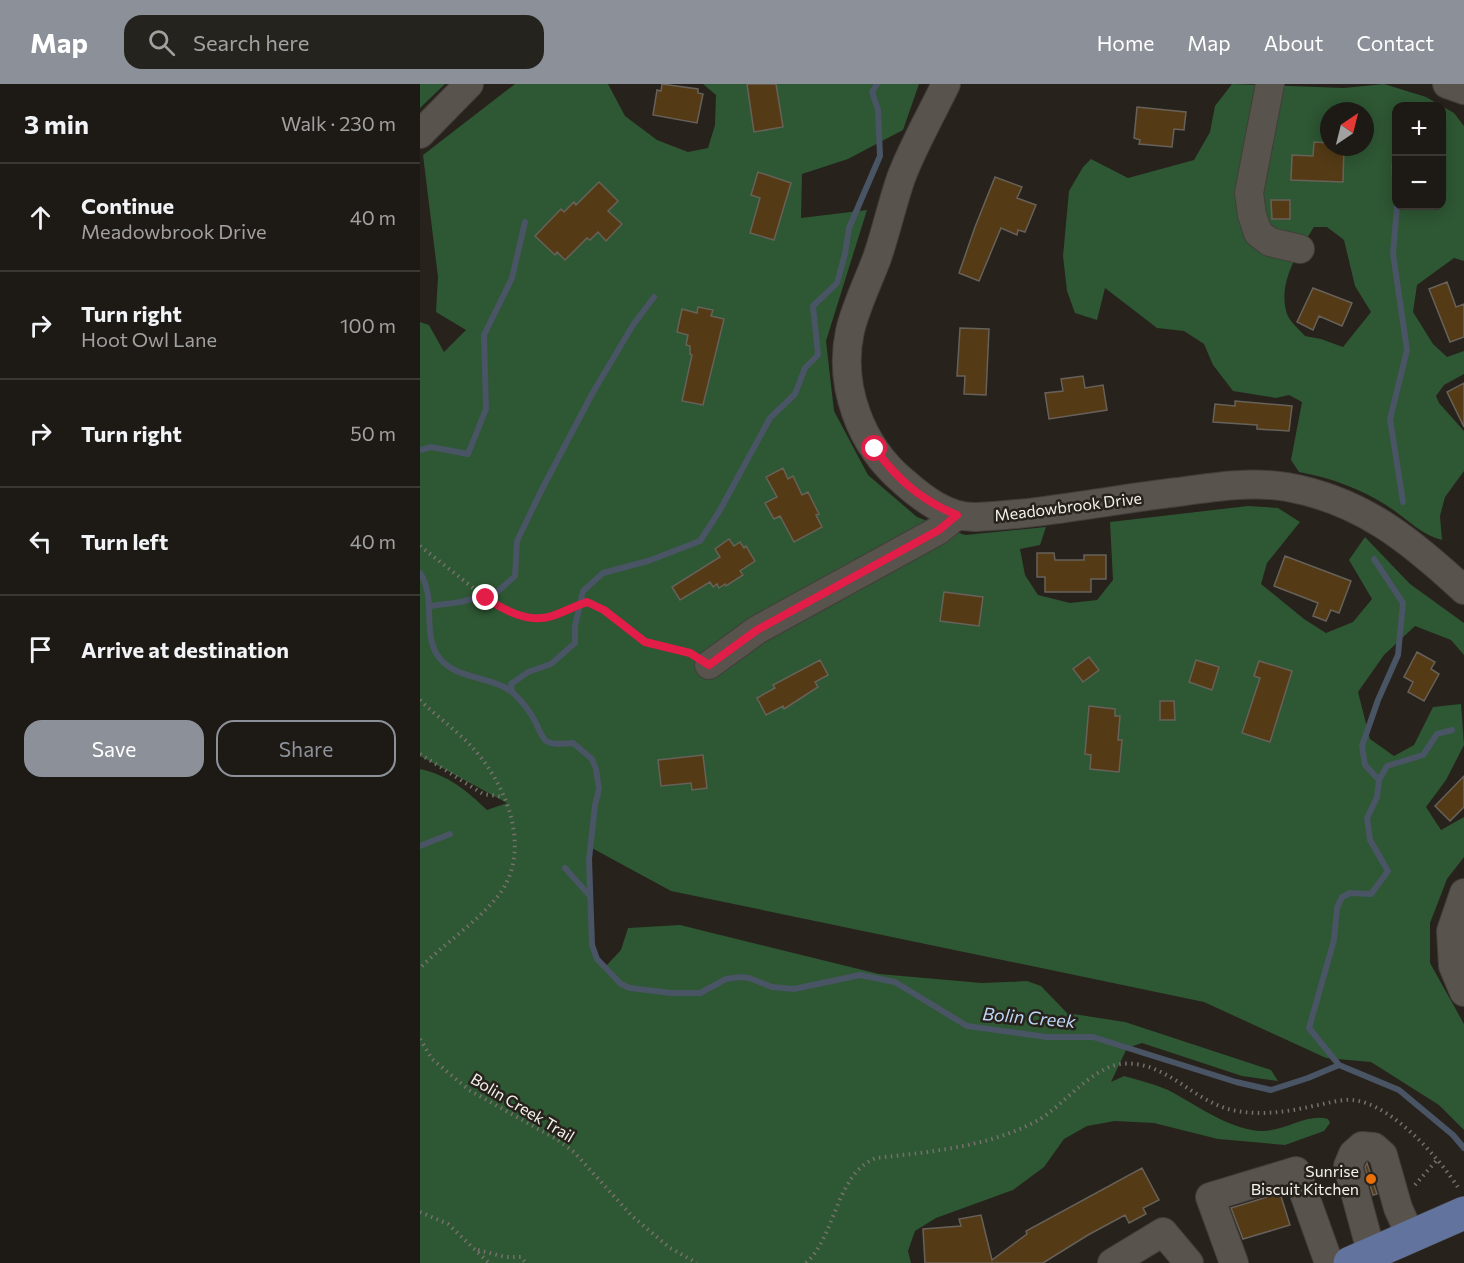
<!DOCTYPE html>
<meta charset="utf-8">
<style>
:root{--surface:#1d1a15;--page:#25231e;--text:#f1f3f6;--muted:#a0a1a0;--line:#3b3834;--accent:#8c9099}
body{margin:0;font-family:Commissioner,sans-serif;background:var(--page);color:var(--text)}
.controls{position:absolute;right:18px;top:18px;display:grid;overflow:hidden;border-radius:12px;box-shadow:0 3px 15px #0003}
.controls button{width:54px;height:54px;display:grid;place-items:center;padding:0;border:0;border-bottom:2px solid var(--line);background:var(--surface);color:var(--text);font:30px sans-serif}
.compass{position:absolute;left:900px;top:18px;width:54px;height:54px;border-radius:50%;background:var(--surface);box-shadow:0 3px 15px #0003;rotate:35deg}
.stop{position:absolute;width:18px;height:18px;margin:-14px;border:4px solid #e11d48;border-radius:50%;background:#fff}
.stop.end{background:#e11d48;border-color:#fff;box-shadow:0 2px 6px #0008}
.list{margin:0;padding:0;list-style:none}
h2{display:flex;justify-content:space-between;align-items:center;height:78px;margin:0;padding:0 24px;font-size:26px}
h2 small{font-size:20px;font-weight:400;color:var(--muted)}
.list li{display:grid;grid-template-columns:39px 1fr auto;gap:18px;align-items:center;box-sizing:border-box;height:108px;padding:0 24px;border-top:2px solid var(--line)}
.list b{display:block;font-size:22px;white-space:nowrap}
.list p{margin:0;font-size:20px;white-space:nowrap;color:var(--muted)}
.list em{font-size:20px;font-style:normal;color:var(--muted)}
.actions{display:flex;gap:12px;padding:18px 24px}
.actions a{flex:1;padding:14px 0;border:2px solid var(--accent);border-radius:18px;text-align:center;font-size:21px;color:var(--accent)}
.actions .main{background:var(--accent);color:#fff}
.icon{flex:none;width:33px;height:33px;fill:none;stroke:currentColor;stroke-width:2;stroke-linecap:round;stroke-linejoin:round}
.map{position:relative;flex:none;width:1044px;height:1179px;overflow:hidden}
header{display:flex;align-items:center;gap:36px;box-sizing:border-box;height:84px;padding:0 30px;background:var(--accent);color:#fff}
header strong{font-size:28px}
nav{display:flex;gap:33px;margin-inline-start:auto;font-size:21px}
.search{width:420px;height:54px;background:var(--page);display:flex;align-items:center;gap:15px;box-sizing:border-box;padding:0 21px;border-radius:18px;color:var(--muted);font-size:22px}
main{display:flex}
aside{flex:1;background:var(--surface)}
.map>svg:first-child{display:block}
.green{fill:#2e5733;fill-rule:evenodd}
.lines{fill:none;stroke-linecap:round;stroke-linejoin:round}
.stream{stroke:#495465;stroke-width:6}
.building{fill:#543b16;stroke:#67615a;stroke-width:1.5}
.minor-casing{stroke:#423e3a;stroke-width:30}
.major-casing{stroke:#423e3a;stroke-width:34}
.path{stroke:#76716c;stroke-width:4;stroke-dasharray:1.5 4.5;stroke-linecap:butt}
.minor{stroke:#58534c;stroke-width:28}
.major{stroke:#62749e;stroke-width:33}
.route{stroke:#e11d48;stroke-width:8}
.food-dot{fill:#e8710a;stroke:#27221c;stroke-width:2}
.labels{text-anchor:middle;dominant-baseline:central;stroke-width:5;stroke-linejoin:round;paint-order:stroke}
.street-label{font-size:16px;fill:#f4f1ed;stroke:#27221c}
.poi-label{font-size:16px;fill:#f4f1ed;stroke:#27221c;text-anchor:end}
.water-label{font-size:18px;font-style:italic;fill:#bed6f8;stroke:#27221c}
</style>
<header>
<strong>Map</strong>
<div class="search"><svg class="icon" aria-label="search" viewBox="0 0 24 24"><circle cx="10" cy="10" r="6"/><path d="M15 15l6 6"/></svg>Search here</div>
<nav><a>Home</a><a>Map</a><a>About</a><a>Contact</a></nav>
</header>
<main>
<aside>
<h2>3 min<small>Walk · 230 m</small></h2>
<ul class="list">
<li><svg class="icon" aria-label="ahead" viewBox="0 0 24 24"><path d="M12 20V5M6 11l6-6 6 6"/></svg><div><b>Continue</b><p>Meadowbrook Drive</p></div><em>40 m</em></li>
<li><svg class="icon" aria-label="right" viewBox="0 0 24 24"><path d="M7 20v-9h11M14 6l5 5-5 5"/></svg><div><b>Turn right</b><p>Hoot Owl Lane</p></div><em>100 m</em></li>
<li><svg class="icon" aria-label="right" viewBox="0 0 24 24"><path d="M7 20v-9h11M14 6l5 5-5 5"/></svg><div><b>Turn right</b></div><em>50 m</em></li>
<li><svg class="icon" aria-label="left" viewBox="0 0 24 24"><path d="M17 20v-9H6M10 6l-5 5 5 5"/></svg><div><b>Turn left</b></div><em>40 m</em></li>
<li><svg class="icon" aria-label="arrive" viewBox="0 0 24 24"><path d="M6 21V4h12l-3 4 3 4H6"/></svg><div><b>Arrive at destination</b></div></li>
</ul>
<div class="actions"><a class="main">Save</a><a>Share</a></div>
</aside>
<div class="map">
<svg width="1044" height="1179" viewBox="0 0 1044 1179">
<rect width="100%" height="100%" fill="#27221c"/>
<!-- green -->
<path class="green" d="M 0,0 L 25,0 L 0,24 Z
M 95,0 L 188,0 L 205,32 L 237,56 L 268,68 L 288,64 L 295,41 L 296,11 L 283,0 L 499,0 L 483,46 L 428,75 L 382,90 L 381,134 L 447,126 L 406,257 L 414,327 L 448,391 L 497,433 L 545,451 L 626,443 L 620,461 L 600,465 L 605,491 L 618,511 L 650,519 L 677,516 L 693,496 L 690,438 L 828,422 L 858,424 L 880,438 L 847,479 L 841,500 L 884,535 L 906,549 L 933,538 L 952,515 L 929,476 L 945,453 L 990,500 L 1044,539 L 1044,571 L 1031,556 L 995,542 L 964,571 L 938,608 L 950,655 L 974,672 L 994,661 L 1013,623 L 1041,620 L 1044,661 L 1026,696 L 1006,723 L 1021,746 L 1044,733 L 1044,773 L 1027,795 L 1010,839 L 1010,879 L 1044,940 L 1044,1046 L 1019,1021 L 951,978 L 906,974 L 784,918 L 251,807 L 170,763 L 169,775 L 172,861 L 177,875 L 185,883 L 201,866 L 208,844 L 260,841 L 459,890 L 562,899 L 607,897 L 621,902 L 647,929 L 705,938 L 851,986 L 858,997 L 822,992 L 722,959 L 707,964 L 691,998 L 704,992 C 718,996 734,1000 748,1006 C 775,1020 801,1040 832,1046 C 861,1052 884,1028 908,1035 L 910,1039 L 904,1047 L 865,1061 L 798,1055 L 734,1039 L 695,1037 L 667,1042 L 644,1055 L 624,1083 L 593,1106 L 516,1134 L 495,1147 L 488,1167 L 491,1179 L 0,1179 L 0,685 C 28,691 46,706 67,726 L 87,719 L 0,672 L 0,238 L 9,241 L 24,268 L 46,246 L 16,228 L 18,193 L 3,71 Z
M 812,0 L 924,4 L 964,0 L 1006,13 L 1034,29 L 1044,42 L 1044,177 L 1034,174 L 997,201 L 993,228 L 1013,260 L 1027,273 L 1044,267 L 1044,290 L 1024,301 L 1016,312 L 1019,319 L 1044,347 L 1044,387 L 1025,413 L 1020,432 L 1022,456 C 1001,451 985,433 966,421 C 939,404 911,394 879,388 L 871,376 L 882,318 L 869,311 L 856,314 L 813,307 L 793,281 L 784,260 L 764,247 L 737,244 L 685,204 L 677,236 L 655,229 L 647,207 L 643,172 L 649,107 L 663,83 L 671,75 L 708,94 L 774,76 L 790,48 L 795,22 ZM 976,22 L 1022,22 L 1022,122 L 976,122 ZM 909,27 L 945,27 L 945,63 L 909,63 ZM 894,143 L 907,143 L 924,156 L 935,202 L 951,228 L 923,263 L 901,255 L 885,252 C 880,246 870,238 867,230 C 857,199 878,168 894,143 Z"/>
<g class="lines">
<!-- stream -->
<path class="stream" d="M 976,76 L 974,82 L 976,112
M 977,122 L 973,170 L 987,266 L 970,335 L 983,418
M 0,366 L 11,363 L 48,370 L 66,325 L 64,251 L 92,194 L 105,138
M 954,475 L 983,519 L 978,571 L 958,616 L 942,662 L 945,681 L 959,696
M 0,489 C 16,513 3,544 16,569 C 31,596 70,591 92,608 C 101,616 109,626 115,637 C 118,643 121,652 126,657 C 134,662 145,659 153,659 L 172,675 L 176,685 L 179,705 L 175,721 L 169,775 L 172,861 L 177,875 L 201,900 L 210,904 L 251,909 L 280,909 L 306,895 L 321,893 L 329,894 L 352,903 L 374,905 L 440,891 L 475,898 L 547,942 L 627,953 L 673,953 L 816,998 L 851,1006 L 888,994 L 919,981 L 979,1006 L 1033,1051 L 1044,1064
M 10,522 L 41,518 L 77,508 L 95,492 L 97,457 L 121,407 L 172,310 L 213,241 L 234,213
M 92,608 L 91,600 L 108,588 L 131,580 L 155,559 L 155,542 L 163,507 L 183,489 L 228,477 L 280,457 L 300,426 L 350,334 L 375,310 L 385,284 L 398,271 L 393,222 L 417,199 L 425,170 L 429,144 L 460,72 L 458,26 L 452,8 L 457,0
M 0,762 L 30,750
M 145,784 L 170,812
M 919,981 L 889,944 L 914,856 L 917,824 L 922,813 L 930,809 L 951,810 L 968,787 L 950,756 L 947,734 L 957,713 L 959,696 L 967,682 L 1003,671 L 1017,650 L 1032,646"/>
</g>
<!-- building -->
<path class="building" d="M 242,0 L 278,5 L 278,9 L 283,10 L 277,39 L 233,31 L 237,6 L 241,7 Z
M 327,0 L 356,0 L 363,43 L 334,48 Z
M 717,23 L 766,28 L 764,46 L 754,45 L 752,63 L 719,60 L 720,56 L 714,54 Z
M 894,58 L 909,59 L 909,63 L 924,63 L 923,98 L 871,96 L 872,71 L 893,72 Z
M 338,88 L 371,99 L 354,156 L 330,149 L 340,114 L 331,111 Z
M 575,93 L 602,103 L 597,114 L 616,121 L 605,148 L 598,146 L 597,151 L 581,144 L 559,197 L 539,189 L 555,143 Z
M 179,98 L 198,117 L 188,127 L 202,140 L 186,157 L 178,148 L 170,156 L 167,154 L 145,176 L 137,168 L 135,171 L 115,152 L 141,125 L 144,128 L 154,118 L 156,121 Z
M 851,116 L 870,116 L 870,135 L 852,135 Z
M 1027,198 L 1036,223 L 1044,220 L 1044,253 L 1030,258 L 1009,205 Z
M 893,204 L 932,219 L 922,242 L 899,232 L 893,246 L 877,238 Z
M 278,223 L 293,226 L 291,232 L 304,235 L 283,321 L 262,317 L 272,271 L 270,270 L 270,262 L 266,261 L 268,251 L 257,248 L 262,225 L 277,229 Z
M 540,244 L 569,245 L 566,311 L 544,310 L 545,292 L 537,292 Z
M 663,292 L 665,304 L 683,301 L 687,326 L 629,335 L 625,309 L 643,307 L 641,295 Z
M 1044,299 L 1044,343 L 1027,308 Z
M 815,317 L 872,322 L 869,347 L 837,345 L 837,341 L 793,338 L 795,320 L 815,322 Z
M 363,384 L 368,395 L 373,392 L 382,411 L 388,408 L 399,430 L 396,431 L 402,443 L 374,458 L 360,432 L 354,435 L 345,419 L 357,413 L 346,393 Z
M 309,455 L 314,462 L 320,458 L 324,464 L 326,462 L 335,477 L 320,487 L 323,491 L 306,502 L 305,500 L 299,504 L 297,500 L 293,503 L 290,498 L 260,516 L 252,503 L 300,473 L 295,465 Z
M 617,469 L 634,469 L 635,476 L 664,476 L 664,471 L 686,471 L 686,495 L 671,495 L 671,508 L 625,508 L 625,493 L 617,493 Z
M 865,472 L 931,497 L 919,529 L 911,526 L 906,537 L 893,532 L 898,519 L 854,502 Z
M 524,508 L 563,513 L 559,542 L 520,537 Z
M 997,568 L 1015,578 L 1011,585 L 1019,590 L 1004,617 L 988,608 L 993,598 L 984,593 Z
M 669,573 L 679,586 L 663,598 L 653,585 Z
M 400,576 L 408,591 L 395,598 L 398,603 L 364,625 L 363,622 L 346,631 L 337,614 L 355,604 L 353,601 Z
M 776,576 L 799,583 L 792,606 L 769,598 Z
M 839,577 L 872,587 L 850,658 L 822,649 L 840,594 L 834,592 Z
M 740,617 L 754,617 L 755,636 L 740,636 Z
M 669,622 L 695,625 L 695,632 L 700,632 L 698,656 L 702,656 L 699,688 L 670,685 L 671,671 L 665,670 Z
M 283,671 L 287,704 L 272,706 L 271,699 L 241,702 L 238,676 Z
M 1044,692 L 1044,723 L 1030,737 L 1015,722 Z
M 947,1079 L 957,1110 L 953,1111 L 945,1083 Z
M 722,1084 L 739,1116 L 723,1124 L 726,1130 L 709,1139 L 705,1131 L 668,1151 L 623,1179 L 505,1179 L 503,1145 L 541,1142 L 539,1135 L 561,1131 L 572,1176 L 607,1150 L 606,1147 Z
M 860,1109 L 870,1141 L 823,1155 L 811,1124 Z"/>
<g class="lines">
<defs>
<path id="minor" d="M 526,0 C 511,31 493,62 481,94 C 472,120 466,148 457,174 C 448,198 436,222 430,247 C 418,302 441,362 483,397 C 503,415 528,434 556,433 C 624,430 690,416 758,408 C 793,403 831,397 867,403 C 941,416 990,456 1044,506
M 850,0 L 829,109 L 832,131 L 838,149 L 850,158 L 880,165
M 1027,0 L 1044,6
M 0,50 L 49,0
M 289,581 L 337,546 L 519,446 L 537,431
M 1044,809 L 1031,847 L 1033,882 L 1044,908
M 952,1171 L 928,1082 L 933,1070 L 942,1062 L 954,1063 L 963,1071 L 978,1124 L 991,1153
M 692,1179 L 743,1148 L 769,1179
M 814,1179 L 790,1113 L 876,1087 L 909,1179"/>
<path id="major" d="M 930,1179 L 1044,1129"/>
</defs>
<!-- minor casing -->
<use href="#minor" class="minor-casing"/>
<!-- major casing -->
<use href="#major" class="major-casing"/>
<!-- path -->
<path class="path" d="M 0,462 L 66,514 L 81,524 L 101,532 L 118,535 L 131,533 L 167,518 L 184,526 L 225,558 L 271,569
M 0,616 C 16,632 35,645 51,662 C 86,699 114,766 78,812 C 57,838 24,860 0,884
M 0,670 L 63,710 L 84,713
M 0,955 L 12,975 L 49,1006 L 138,1056 L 154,1068 L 212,1132 L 250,1164 L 277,1179
M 995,1101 L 1016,1077
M 0,1128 L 28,1140 L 69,1179
M 58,1166 L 85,1173 L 101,1173 L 106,1179
M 386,1179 C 416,1152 416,1089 456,1074 C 510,1068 566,1063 615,1038 C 643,1023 670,984 701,980 C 745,975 772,1017 812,1026 C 839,1032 867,1028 893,1022 C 904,1020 914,1017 925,1016 C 965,1012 1019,1073 1039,1105"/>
<!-- minor -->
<use href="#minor" class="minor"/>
<!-- major -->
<use href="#major" class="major"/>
</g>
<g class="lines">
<!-- route -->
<path class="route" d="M 66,514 C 84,526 109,540 132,532 C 144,528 155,522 167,518 L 184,526 L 225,558 L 270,569 L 289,581 L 337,546 L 519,446 L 537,431 C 501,416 478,396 455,365"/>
</g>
<!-- markers -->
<circle class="food-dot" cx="951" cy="1095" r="6"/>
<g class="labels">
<!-- street labels -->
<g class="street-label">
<text transform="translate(648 422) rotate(-7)">Meadowbrook Drive</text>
<text transform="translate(103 1023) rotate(31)">Bolin Creek Trail</text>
</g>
<!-- poi labels -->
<g class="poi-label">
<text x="939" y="1086">Sunrise<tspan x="939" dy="18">Biscuit Kitchen</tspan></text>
</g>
<!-- water labels -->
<g class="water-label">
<text transform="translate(609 933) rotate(5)">Bolin Creek</text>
</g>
</g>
</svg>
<div class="controls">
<button>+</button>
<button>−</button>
</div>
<svg class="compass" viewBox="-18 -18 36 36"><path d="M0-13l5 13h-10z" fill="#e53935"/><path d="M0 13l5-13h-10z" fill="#a0a1a0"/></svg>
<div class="stop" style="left:455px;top:365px"></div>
<div class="stop end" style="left:66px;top:514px"></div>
</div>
</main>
